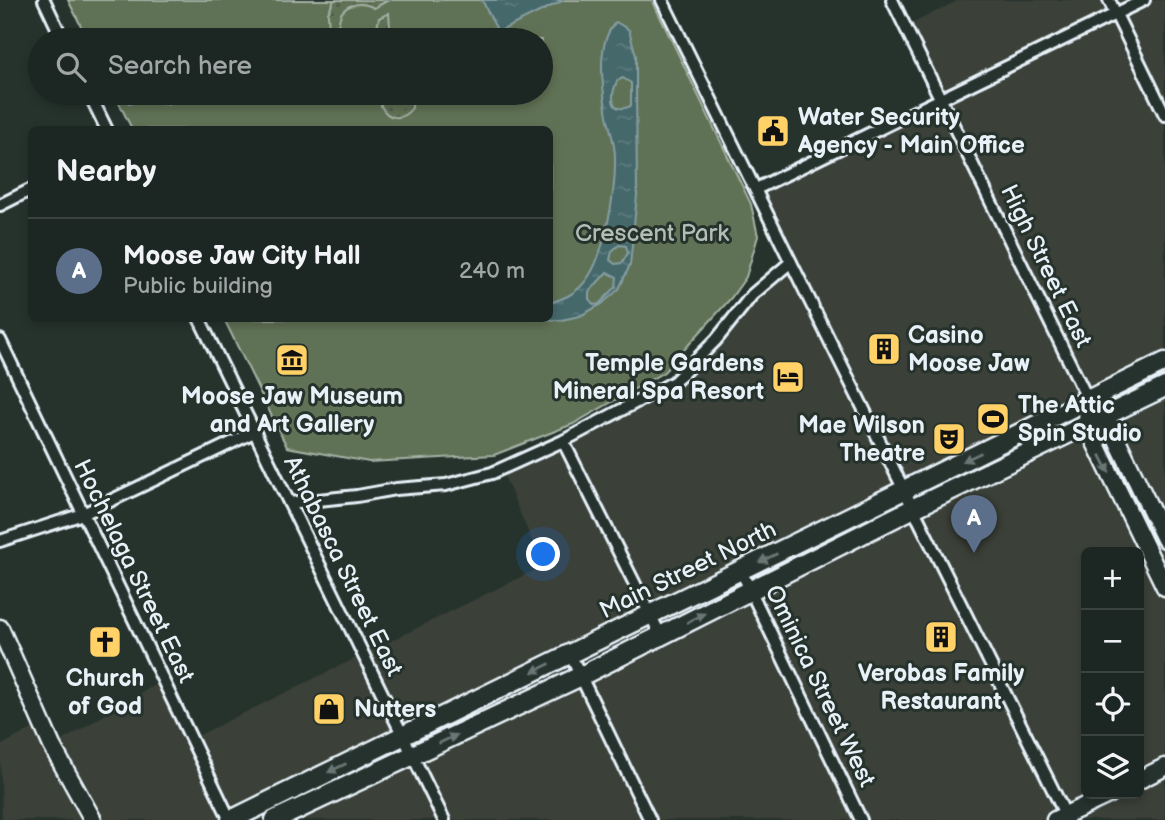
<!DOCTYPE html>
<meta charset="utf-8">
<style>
:root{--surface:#1c2622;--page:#252e2a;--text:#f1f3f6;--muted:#a0a5a5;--line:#3a4340;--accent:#db2777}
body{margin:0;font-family:"Balsamiq Sans",sans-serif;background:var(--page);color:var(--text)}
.controls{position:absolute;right:21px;bottom:21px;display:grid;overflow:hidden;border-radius:10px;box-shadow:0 4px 10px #0003}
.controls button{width:63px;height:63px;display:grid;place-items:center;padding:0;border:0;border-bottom:2px solid var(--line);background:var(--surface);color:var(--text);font:35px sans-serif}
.you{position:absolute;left:544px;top:555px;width:24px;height:24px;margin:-18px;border:5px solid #fff;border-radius:50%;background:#1a73e8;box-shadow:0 0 0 10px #1a73e833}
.badge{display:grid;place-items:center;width:46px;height:46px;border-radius:50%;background:var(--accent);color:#fff;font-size:23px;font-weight:700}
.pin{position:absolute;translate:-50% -58px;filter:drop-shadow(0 2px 4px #0008)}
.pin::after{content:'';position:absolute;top:37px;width:24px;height:21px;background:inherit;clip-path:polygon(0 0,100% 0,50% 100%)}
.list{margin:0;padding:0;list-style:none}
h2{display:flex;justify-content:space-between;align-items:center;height:91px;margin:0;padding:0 28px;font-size:30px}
h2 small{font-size:23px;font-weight:400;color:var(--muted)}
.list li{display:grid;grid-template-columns:46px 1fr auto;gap:21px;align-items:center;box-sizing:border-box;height:105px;padding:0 28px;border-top:2px solid var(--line)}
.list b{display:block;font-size:26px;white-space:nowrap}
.list p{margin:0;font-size:23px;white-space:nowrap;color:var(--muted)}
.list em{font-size:23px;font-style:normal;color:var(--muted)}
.icon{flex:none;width:38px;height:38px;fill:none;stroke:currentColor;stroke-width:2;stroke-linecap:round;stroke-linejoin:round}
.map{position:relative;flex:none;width:1165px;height:820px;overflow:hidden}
.search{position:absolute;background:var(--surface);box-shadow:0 4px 10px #0003;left:28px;top:28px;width:525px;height:77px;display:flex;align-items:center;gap:18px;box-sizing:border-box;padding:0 24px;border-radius:38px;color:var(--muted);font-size:26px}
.panel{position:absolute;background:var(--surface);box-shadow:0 4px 10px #0003;left:28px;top:126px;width:525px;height:196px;border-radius:10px}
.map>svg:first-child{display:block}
.built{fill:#3a4039;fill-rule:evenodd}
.green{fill:#607254;stroke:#a4b2a6;stroke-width:2}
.garden{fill:url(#garden-dots);stroke:#a4b2a6;stroke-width:2}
.water{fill:url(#water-ripples);stroke:#869ea3;stroke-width:2;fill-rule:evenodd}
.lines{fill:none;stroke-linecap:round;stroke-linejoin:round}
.street-casing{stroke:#e8f1f8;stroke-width:16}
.secondary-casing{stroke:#e8f1f8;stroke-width:21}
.primary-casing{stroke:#e8f1f8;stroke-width:23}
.street{stroke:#26332d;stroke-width:10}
.secondary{stroke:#26332d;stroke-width:16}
.primary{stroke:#26332d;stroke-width:18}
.oneway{fill:#6a7674}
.labels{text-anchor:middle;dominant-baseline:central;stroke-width:6;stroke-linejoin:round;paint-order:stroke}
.poi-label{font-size:24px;font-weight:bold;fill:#e8f1f8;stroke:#26332d;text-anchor:start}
.park-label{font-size:24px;fill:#b2beb6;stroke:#26332d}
.street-label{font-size:24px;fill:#e8f1f8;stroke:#26332d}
</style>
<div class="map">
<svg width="1165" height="820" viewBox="0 0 1165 820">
<defs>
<pattern id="garden-dots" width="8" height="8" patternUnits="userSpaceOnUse" patternTransform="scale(1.75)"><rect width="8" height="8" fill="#607254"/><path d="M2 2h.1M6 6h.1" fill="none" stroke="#525b4e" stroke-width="1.8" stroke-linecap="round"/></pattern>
<pattern id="water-ripples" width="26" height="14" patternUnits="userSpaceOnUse" patternTransform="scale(1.75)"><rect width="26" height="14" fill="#44676b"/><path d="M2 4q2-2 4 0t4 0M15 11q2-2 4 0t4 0" fill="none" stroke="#5f7d81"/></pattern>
</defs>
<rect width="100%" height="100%" fill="#26332d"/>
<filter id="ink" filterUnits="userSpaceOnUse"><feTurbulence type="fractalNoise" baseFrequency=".0143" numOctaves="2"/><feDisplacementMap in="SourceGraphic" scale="14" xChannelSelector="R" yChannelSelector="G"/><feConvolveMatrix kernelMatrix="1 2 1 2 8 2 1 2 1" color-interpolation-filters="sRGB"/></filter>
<g filter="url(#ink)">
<!-- built -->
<path class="built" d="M 959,0 L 1165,0 L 1165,362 L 231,820 L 2,820 L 0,746 L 43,723 L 53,746 L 163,680 L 191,739 L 543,566 L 501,469 L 674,382 L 791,262 L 756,189 L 941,99 L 905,27 Z
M 1165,387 L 1165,820 L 275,820 ZM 1086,552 L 1139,552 L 1139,794 L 1086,794 Z"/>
<!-- green -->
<path class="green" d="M 68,0 L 652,0 L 751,204 L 758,236 L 746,277 L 731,298 L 664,372 L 573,424 L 494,455 L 369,462 L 287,447 L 224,319 L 550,318 L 550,130 L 132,129 L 114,93 L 541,93 L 541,40 L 88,40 Z"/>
<!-- garden -->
<path class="garden" d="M 334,0 L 384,0 L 385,2 L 374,8 C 360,0 339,4 339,24 L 329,29 L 328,13 Z
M 389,13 L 390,27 L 383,40 L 363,40 L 376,33 L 379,18 Z
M 382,93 L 412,93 L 412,108 C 402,121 388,120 381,106 Z"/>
<!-- water -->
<path class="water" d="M 482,0 L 564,0 L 498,32 Z
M 616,22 L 629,30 L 636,56 L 636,85 L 637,195 L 630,265 L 619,289 L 602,304 L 580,316 L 561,320 L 539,319 L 537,319 L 550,318 L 550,303 C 562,299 573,295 582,285 C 605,262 616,189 615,157 C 615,141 608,125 606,109 C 602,83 596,42 616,22 ZM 623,78 L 631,83 L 631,106 C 609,115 611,95 617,81 ZM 619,245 L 626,246 L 628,253 L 622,263 L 615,264 L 610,260 L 612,251 ZM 607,272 L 617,277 L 616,287 L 599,304 L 594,305 L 589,299 L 589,292 Z
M 125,93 L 168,93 L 173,97 L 168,104 L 145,100 L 129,103 Z"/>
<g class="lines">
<defs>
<path id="street" d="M 44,0 L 63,40
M 662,0 L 813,307
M 892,0 L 1088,400
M 1109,0 L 1165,115
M 89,93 L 107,130
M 756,189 L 1144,0
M 0,205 L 32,189
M 816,313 L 1068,820
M 199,318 L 444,820
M 0,340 L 230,820
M 563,441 L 661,636
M 289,503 L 357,496 L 396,489 L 446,485 L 492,473 L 563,441 L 674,382 L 716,340 L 752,295 L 791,262
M 0,541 L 83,514 L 254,432
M 741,571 L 861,820
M 570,654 L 650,820"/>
<path id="secondary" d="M 1088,400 L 1087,426 L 1165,587
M 1097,409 L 1106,417 L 1165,539
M 0,628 L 52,746 L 93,820
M 1139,780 L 1165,767
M 1055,820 L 1110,794"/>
<path id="primary" d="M 231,820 L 1165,362
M 275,820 L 581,676 L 912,509 L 1165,387"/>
</defs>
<!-- street casing -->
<use href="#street" class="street-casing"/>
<!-- secondary casing -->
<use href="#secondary" class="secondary-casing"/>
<!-- primary casing -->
<use href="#primary" class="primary-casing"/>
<!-- street -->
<use href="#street" class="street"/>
<!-- secondary -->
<use href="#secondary" class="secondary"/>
<!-- primary -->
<use href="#primary" class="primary"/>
</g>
<!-- one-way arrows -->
<defs><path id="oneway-solid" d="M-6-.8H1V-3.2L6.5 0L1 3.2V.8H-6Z" transform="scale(1.75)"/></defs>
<g class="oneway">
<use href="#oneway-solid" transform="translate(972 457) rotate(154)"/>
<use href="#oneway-solid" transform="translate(1105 464) rotate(64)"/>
<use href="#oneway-solid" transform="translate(768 558) rotate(154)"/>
<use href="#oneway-solid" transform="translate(696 618) rotate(-27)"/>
<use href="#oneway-solid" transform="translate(541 668) rotate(154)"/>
<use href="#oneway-solid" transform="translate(448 739) rotate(-25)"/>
<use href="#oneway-solid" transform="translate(337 768) rotate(154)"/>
</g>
</g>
<!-- icons -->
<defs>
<symbol id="civic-square" viewBox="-11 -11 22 22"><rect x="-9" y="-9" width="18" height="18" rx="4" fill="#ffd166" stroke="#26332d"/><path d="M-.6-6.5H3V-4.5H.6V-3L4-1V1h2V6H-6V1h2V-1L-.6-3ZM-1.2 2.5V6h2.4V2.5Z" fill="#111"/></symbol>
<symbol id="building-square" viewBox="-11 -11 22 22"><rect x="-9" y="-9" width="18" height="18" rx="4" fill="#ffd166" stroke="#26332d"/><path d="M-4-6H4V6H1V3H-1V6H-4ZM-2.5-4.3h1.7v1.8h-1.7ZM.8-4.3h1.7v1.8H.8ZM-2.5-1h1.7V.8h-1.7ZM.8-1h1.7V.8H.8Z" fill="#111"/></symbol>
<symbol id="museum-square" viewBox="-11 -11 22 22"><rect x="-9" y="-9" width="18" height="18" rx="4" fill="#ffd166" stroke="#26332d"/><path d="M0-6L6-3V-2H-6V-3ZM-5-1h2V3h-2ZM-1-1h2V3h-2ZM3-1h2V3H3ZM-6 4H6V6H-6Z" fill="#111"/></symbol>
<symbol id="hotel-square" viewBox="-11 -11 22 22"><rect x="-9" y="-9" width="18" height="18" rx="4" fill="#ffd166" stroke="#26332d"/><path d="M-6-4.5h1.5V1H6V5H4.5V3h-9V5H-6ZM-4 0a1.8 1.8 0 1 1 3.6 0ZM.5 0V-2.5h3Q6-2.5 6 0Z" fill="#111"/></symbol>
<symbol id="stadium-square" viewBox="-11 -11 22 22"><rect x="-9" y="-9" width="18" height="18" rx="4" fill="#ffd166" stroke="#26332d"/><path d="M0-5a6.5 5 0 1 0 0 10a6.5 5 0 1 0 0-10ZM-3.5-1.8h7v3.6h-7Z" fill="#111"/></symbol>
<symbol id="theatre-square" viewBox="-11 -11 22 22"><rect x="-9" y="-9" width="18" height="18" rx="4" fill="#ffd166" stroke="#26332d"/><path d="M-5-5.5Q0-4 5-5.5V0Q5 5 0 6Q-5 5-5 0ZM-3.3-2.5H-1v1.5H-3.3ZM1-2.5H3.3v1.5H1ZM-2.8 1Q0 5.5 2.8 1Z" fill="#111"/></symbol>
<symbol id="church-square" viewBox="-11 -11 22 22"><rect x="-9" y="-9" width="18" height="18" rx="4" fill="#ffd166" stroke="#26332d"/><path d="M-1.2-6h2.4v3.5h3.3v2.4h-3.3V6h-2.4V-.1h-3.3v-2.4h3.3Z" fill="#111"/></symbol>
<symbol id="shop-square" viewBox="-11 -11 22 22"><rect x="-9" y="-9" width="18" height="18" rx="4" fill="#ffd166" stroke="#26332d"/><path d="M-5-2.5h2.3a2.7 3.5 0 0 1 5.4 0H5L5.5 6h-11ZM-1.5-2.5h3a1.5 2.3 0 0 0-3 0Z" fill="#111"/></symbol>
</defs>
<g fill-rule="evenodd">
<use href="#civic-square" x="754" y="112" width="38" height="38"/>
<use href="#building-square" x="865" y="330" width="38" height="38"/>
<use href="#museum-square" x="273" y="341" width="38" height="38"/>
<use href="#hotel-square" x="769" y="358" width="38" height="38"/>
<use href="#stadium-square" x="974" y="400" width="38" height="38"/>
<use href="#theatre-square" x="930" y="420" width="38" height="38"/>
<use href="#building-square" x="922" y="618" width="38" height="38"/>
<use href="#church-square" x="86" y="623" width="38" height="38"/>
<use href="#shop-square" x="310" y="690" width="38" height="38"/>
</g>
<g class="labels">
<!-- poi labels -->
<g class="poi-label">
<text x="798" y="117">Water Security<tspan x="798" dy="28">Agency - Main Office</tspan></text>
<text x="908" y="335">Casino<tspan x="908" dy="28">Moose Jaw</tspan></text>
<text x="764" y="363" text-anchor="end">Temple Gardens<tspan x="764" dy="28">Mineral Spa Resort</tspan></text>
<text x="292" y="396" text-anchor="middle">Moose Jaw Museum<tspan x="292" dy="28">and Art Gallery</tspan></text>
<text x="1018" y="405">The Attic<tspan x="1018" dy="28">Spin Studio</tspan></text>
<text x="925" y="425" text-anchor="end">Mae Wilson<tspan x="925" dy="28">Theatre</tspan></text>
<text x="941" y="673" text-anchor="middle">Verobas Family<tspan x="941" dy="28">Restaurant</tspan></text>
<text x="105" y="678" text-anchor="middle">Church<tspan x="105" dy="28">of God</tspan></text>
<text x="354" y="709">Nutters</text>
</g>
<!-- park labels -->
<g class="park-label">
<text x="652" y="233">Crescent Park</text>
</g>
<!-- street labels -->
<g class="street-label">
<text transform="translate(1046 266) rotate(64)">High Street East</text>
<text transform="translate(343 566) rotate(64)">Athabasca Street East</text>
<text transform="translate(688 570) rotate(-26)">Main Street North</text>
<text transform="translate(134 571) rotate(64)">Hochelaga Street East</text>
<text transform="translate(820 686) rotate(64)">Ominica Street West</text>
</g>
</g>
</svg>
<div class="controls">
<button>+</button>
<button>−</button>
<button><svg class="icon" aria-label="locate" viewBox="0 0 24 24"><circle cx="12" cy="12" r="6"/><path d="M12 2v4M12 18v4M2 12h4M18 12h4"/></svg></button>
<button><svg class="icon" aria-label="layers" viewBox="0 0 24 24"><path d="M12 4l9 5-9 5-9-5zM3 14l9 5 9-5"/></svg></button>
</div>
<div class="you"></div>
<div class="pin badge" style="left:974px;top:553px;background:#5c6f8a">A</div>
<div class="search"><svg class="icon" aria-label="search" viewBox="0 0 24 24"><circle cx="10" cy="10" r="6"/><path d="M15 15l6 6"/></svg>Search here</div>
<section class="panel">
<h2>Nearby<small></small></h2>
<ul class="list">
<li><span class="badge" style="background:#5c6f8a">A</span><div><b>Moose Jaw City Hall</b><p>Public building</p></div><em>240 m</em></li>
</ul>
</section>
</div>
